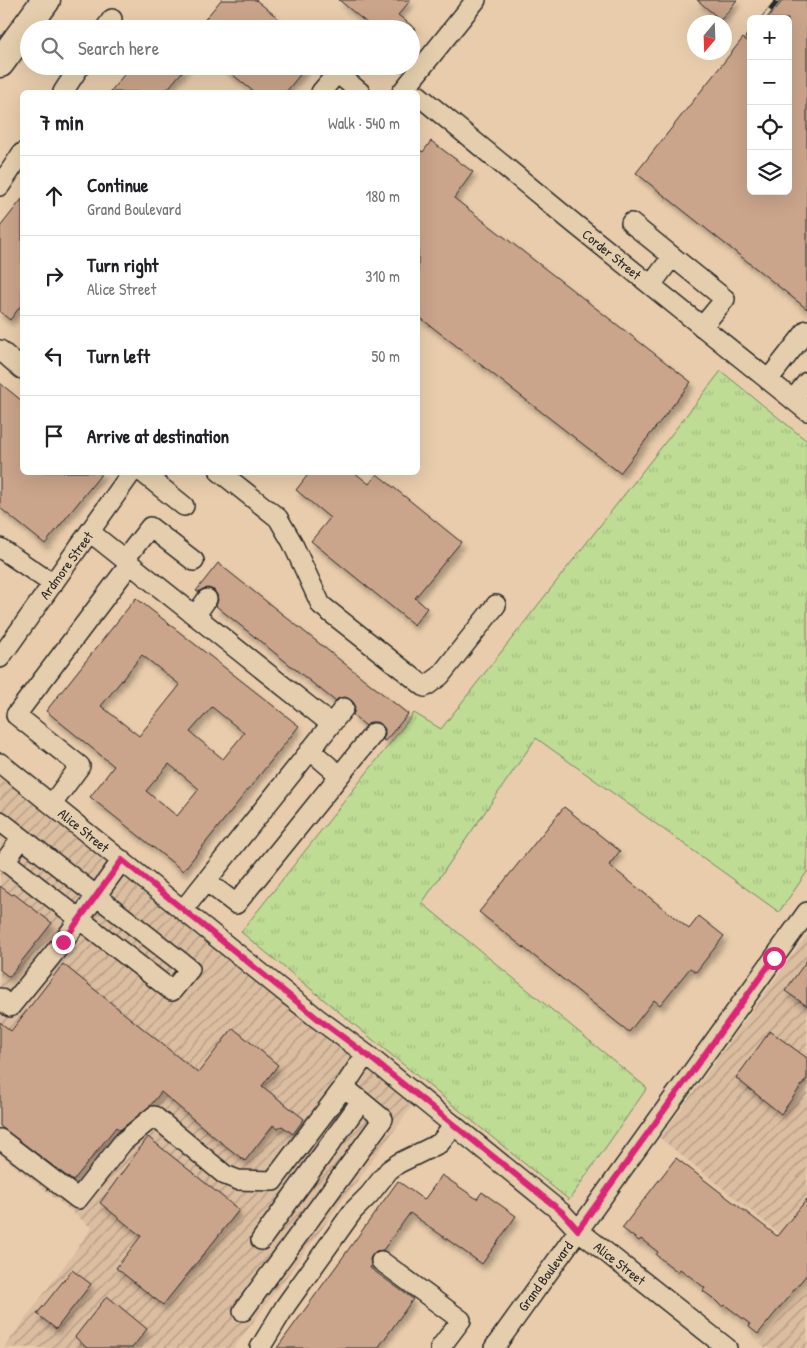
<!DOCTYPE html>
<meta charset="utf-8">
<style>
:root{--surface:#fff;--page:#f2f2f2;--text:#202124;--muted:#757577;--line:#e0e0e0}
body{margin:0;font-family:"Patrick Hand",sans-serif;background:var(--page);color:var(--text)}
.controls{position:absolute;right:15px;top:15px;display:grid;overflow:hidden;border-radius:8px;box-shadow:0 5px 20px #0002}
.controls button{width:45px;height:45px;display:grid;place-items:center;padding:0;border:0;border-bottom:1px solid var(--line);background:var(--surface);color:var(--text);font:25px sans-serif}
.compass{position:absolute;left:687px;top:15px;width:45px;height:45px;border-radius:50%;background:var(--surface);box-shadow:0 5px 20px #0002;rotate:199deg}
.stop{position:absolute;width:15px;height:15px;margin:-11px;border:4px solid #db2777;border-radius:50%;background:#fff}
.stop.end{background:#db2777;border-color:#fff;box-shadow:0 1px 5px #0008}
.list{margin:0;padding:0;list-style:none}
h2{display:flex;justify-content:space-between;align-items:center;height:65px;margin:0;padding:0 20px;font-size:21px}
h2 small{font-size:16px;font-weight:400;color:var(--muted)}
.list li{display:grid;grid-template-columns:32px 1fr auto;gap:15px;align-items:center;box-sizing:border-box;height:80px;padding:0 20px;border-top:1px solid var(--line)}
.list b{display:block;font-size:19px;white-space:nowrap}
.list p{margin:0;font-size:16px;white-space:nowrap;color:var(--muted)}
.list em{font-size:16px;font-style:normal;color:var(--muted)}
.icon{flex:none;width:28px;height:28px;fill:none;stroke:currentColor;stroke-width:2;stroke-linecap:round;stroke-linejoin:round}
.map{position:relative;flex:none;width:807px;height:1348px;overflow:hidden}
.search{position:absolute;background:var(--surface);box-shadow:0 5px 20px #0002;left:20px;top:20px;width:400px;height:55px;display:flex;align-items:center;gap:12px;box-sizing:border-box;padding:0 18px;border-radius:28px;color:var(--muted);font-size:19px}
.panel{position:absolute;background:var(--surface);box-shadow:0 5px 20px #0002;left:20px;top:90px;width:400px;height:385px;border-radius:8px}
.map>svg:first-child{display:block}
.industrial{fill:url(#industrial-furrows)}
.grass{fill:url(#grass-tufts);stroke:#748460}
.building{fill:#caa48b;stroke:#2b2b2b;fill-rule:evenodd;filter:url(#shadow)}
.lines{fill:none;stroke-linecap:round;stroke-linejoin:round}
.minor-casing{stroke:#2b2b2b;stroke-width:22}
.highway-casing{stroke:#2b2b2b;stroke-width:31}
.minor{stroke:#e4cead;stroke-width:19}
.highway{stroke:#e4cead;stroke-width:28}
.rail-casing{stroke:#2b2b2b;stroke-width:5.5}
.rail{stroke:#e4cead;stroke-width:4;stroke-dasharray:11;stroke-linecap:butt}
.route{stroke:#db2777;stroke-width:6}
.labels{text-anchor:middle;dominant-baseline:central;stroke-width:4.5;stroke-linejoin:round;paint-order:stroke}
.street-label{font-size:14px;fill:#2b2b2b;stroke:#e4cead}
</style>
<div class="map">
<svg width="807" height="1348" viewBox="0 0 807 1348">
<defs>
<pattern id="industrial-furrows" width="10" height="10" patternUnits="userSpaceOnUse" patternTransform="scale(1.25)"><rect width="10" height="10" fill="#dbbda0"/><path d="M-1 1l2-2M0 10L10 0M9 11l2-2" fill="none" stroke="#b29a83"/></pattern>
<pattern id="grass-tufts" width="24" height="20" patternUnits="userSpaceOnUse" patternTransform="scale(1.25)"><rect width="24" height="20" fill="#bedc94"/><path d="M3 7l-1-3M5 7V3M7 7l1-3M15 17l-1-3M17 17v-4M19 17l1-3" fill="none" stroke="#a3bd80"/></pattern>
<filter id="shadow"><feDropShadow dx="3" dy="5.5" stdDeviation="2.5" flood-color="#0004"/></filter>
</defs>
<rect width="100%" height="100%" fill="#e8ccac"/>
<filter id="ink" filterUnits="userSpaceOnUse"><feTurbulence type="fractalNoise" baseFrequency=".02" numOctaves="2"/><feDisplacementMap in="SourceGraphic" scale="10" xChannelSelector="R" yChannelSelector="G"/><feConvolveMatrix kernelMatrix="1 2 1 2 8 2 1 2 1" color-interpolation-filters="sRGB"/></filter>
<g filter="url(#ink)">
<!-- industrial -->
<path class="industrial" d="M 0,777 L 413,1105 L 234,1348 L 4,1348 L 92,1228 L 0,1154 Z
M 807,935 L 807,1256 L 660,1138 Z
M 807,1285 L 807,1348 L 765,1348 L 760,1344 Z"/>
<!-- grass -->
<path class="grass" d="M 721,371 L 807,441 L 807,872 L 779,912 L 536,738 L 422,903 L 647,1088 L 569,1200 L 241,932 L 414,713 L 441,729 Z"/>
<!-- building -->
<path class="building" d="M 221,0 L 256,0 L 291,29 L 197,29 Z
M 339,0 L 411,0 L 398,15 L 416,29 L 374,29 Z
M 697,0 L 737,0 L 721,20 Z
M 783,0 L 807,0 L 807,309 L 636,173 L 743,38 L 751,44 L 751,191 L 788,191 L 788,19 L 768,19 Z
M 131,66 L 187,66 L 165,92 L 110,92 Z
M 222,66 L 307,66 L 286,92 L 254,92 Z
M 431,141 L 473,172 L 454,198 L 691,382 L 620,473 L 418,316 L 418,149 L 423,152 Z
M 22,199 L 22,304 L 10,320 L 0,312 L 0,227 Z
M 0,383 L 22,401 L 22,472 L 103,472 L 45,544 L 0,508 Z
M 310,472 L 354,472 L 369,484 L 377,474 L 461,542 L 415,598 L 427,608 L 414,625 L 311,541 L 330,518 L 296,490 Z
M 218,563 L 408,714 L 385,741 L 383,740 L 385,734 L 385,729 L 381,724 L 376,722 L 370,722 L 366,726 L 353,715 L 355,709 L 354,703 L 351,700 L 345,697 L 339,698 L 335,701 L 216,606 L 218,600 L 217,595 L 214,590 L 208,588 L 203,589 L 198,592 L 196,591 Z
M 136,598 L 299,726 L 183,871 L 90,797 L 114,766 L 46,711 ZM 142,655 L 180,685 L 139,736 L 101,706 ZM 212,707 L 244,733 L 223,759 L 190,732 ZM 169,764 L 199,789 L 177,816 L 146,791 Z
M 564,807 L 620,851 L 609,865 L 689,929 L 699,916 L 724,936 L 696,972 L 690,968 L 660,1005 L 654,1000 L 629,1032 L 479,912 Z
M 0,886 L 12,895 L 14,894 L 52,923 L 9,977 L 0,970 Z
M 807,960 L 807,1006 L 785,991 Z
M 63,964 L 198,1073 L 233,1028 L 278,1065 L 262,1086 L 304,1119 L 293,1134 L 282,1126 L 277,1128 L 273,1125 L 245,1161 L 218,1140 L 161,1092 L 150,1106 L 120,1130 L 116,1127 L 73,1181 L 0,1126 L 0,1022 L 11,1031 Z
M 770,1031 L 807,1058 L 807,1078 L 781,1114 L 736,1078 Z
M 148,1137 L 239,1210 L 163,1305 L 116,1268 L 141,1236 L 100,1203 Z
M 676,1158 L 777,1236 L 807,1199 L 807,1274 L 758,1334 L 749,1327 L 750,1324 L 725,1305 L 723,1307 L 717,1301 L 703,1291 L 705,1288 L 688,1275 L 680,1269 L 678,1272 L 656,1255 L 658,1252 L 641,1239 L 639,1241 L 622,1228 Z
M 442,1175 L 477,1199 L 482,1192 L 516,1216 L 482,1264 L 410,1213 L 383,1250 L 376,1251 L 372,1255 L 370,1259 L 371,1266 L 370,1268 L 413,1299 L 378,1348 L 277,1348 L 398,1181 L 424,1200 Z
M 72,1270 L 91,1284 L 56,1329 L 37,1314 Z
M 107,1296 L 147,1329 L 132,1348 L 87,1348 L 75,1337 Z"/>
<g class="lines">
<defs>
<path id="minor" d="M 105,29 L 112,19
M 63,92 L 80,66
M 321,92 L 337,73 L 360,92
M 402,92 L 476,0
M 418,95 L 576,225 L 807,411
M 0,186 L 22,153
M 631,223 L 725,299 L 702,327
M 651,285 L 672,257
M 0,350 L 22,369
M 768,380 L 807,330
M 793,400 L 807,382
M 142,472 L 184,506
M 220,472 L 278,518 L 292,542 L 321,605 L 425,687 L 440,676 L 496,605
M 90,532 L 331,724
M 0,548 L 53,584
M 125,559 L 150,527 L 194,561
M 195,616 L 207,599
M 0,658 L 132,472
M 310,750 L 339,775
M 0,763 L 317,1018 L 366,1054 L 562,1213 L 578,1230 L 727,1348
M 52,804 L 80,766 L 16,715 L 130,564
M 0,821 L 22,838 L 190,969 L 172,991 L 5,861 L 22,838
M 206,881 L 236,904 L 374,733
M 183,910 L 344,708
M 0,998 L 10,1007 L 63,942 L 122,860
M 0,1139 L 78,1199 L 123,1142 L 154,1116 L 225,1175 L 238,1180 L 273,1181 L 344,1087
M 261,1240 L 361,1101
M 381,1261 L 461,1320 L 440,1348
M 243,1311 L 383,1119 L 344,1087 L 366,1054
M 260,1348 L 286,1305 L 353,1211 L 369,1195 L 389,1170 L 399,1163 L 440,1143 L 454,1125
M 494,1348 L 807,912"/>
<path id="highway" d="M 0,63 L 46,0"/>
</defs>
<!-- minor casing -->
<use href="#minor" class="minor-casing"/>
<!-- highway casing -->
<use href="#highway" class="highway-casing"/>
<!-- minor -->
<use href="#minor" class="minor"/>
<!-- highway -->
<use href="#highway" class="highway"/>
<defs>
<path id="rail" d="M 763,19 L 778,0
M 748,37 L 751,34"/>
</defs>
<!-- rail casing -->
<use href="#rail" class="rail-casing"/>
<!-- rail -->
<use href="#rail" class="rail"/>
</g>
</g>
<g class="lines" filter="url(#ink)">
<!-- route -->
<path class="route" d="M 63,942 L 122,860 L 317,1018 L 367,1055 L 562,1212 L 578,1230 L 774,958"/>
</g>
<g class="labels">
<!-- street labels -->
<g class="street-label">
<text transform="translate(612 254) rotate(39)">Corder Street</text>
<text transform="translate(66 565) rotate(-54)">Ardmore Street</text>
<text transform="translate(84 830) rotate(39)">Alice Street</text>
<text transform="translate(620 1263) rotate(38)">Alice Street</text>
<text transform="translate(545 1276) rotate(-54)">Grand Boulevard</text>
</g>
</g>
</svg>
<div class="controls">
<button>+</button>
<button>−</button>
<button><svg class="icon" aria-label="locate" viewBox="0 0 24 24"><circle cx="12" cy="12" r="6"/><path d="M12 2v4M12 18v4M2 12h4M18 12h4"/></svg></button>
<button><svg class="icon" aria-label="layers" viewBox="0 0 24 24"><path d="M12 4l9 5-9 5-9-5zM3 14l9 5 9-5"/></svg></button>
</div>
<svg class="compass" viewBox="-18 -18 36 36"><path d="M0-13l5 13h-10z" fill="#e53935"/><path d="M0 13l5-13h-10z" fill="#757577"/></svg>
<div class="stop" style="left:774px;top:958px"></div>
<div class="stop end" style="left:63px;top:942px"></div>
<div class="search"><svg class="icon" aria-label="search" viewBox="0 0 24 24"><circle cx="10" cy="10" r="6"/><path d="M15 15l6 6"/></svg>Search here</div>
<section class="panel">
<h2>7 min<small>Walk · 540 m</small></h2>
<ul class="list">
<li><svg class="icon" aria-label="ahead" viewBox="0 0 24 24"><path d="M12 20V5M6 11l6-6 6 6"/></svg><div><b>Continue</b><p>Grand Boulevard</p></div><em>180 m</em></li>
<li><svg class="icon" aria-label="right" viewBox="0 0 24 24"><path d="M7 20v-9h11M14 6l5 5-5 5"/></svg><div><b>Turn right</b><p>Alice Street</p></div><em>310 m</em></li>
<li><svg class="icon" aria-label="left" viewBox="0 0 24 24"><path d="M17 20v-9H6M10 6l-5 5 5 5"/></svg><div><b>Turn left</b></div><em>50 m</em></li>
<li><svg class="icon" aria-label="arrive" viewBox="0 0 24 24"><path d="M6 21V4h12l-3 4 3 4H6"/></svg><div><b>Arrive at destination</b></div></li>
</ul>
</section>
</div>
